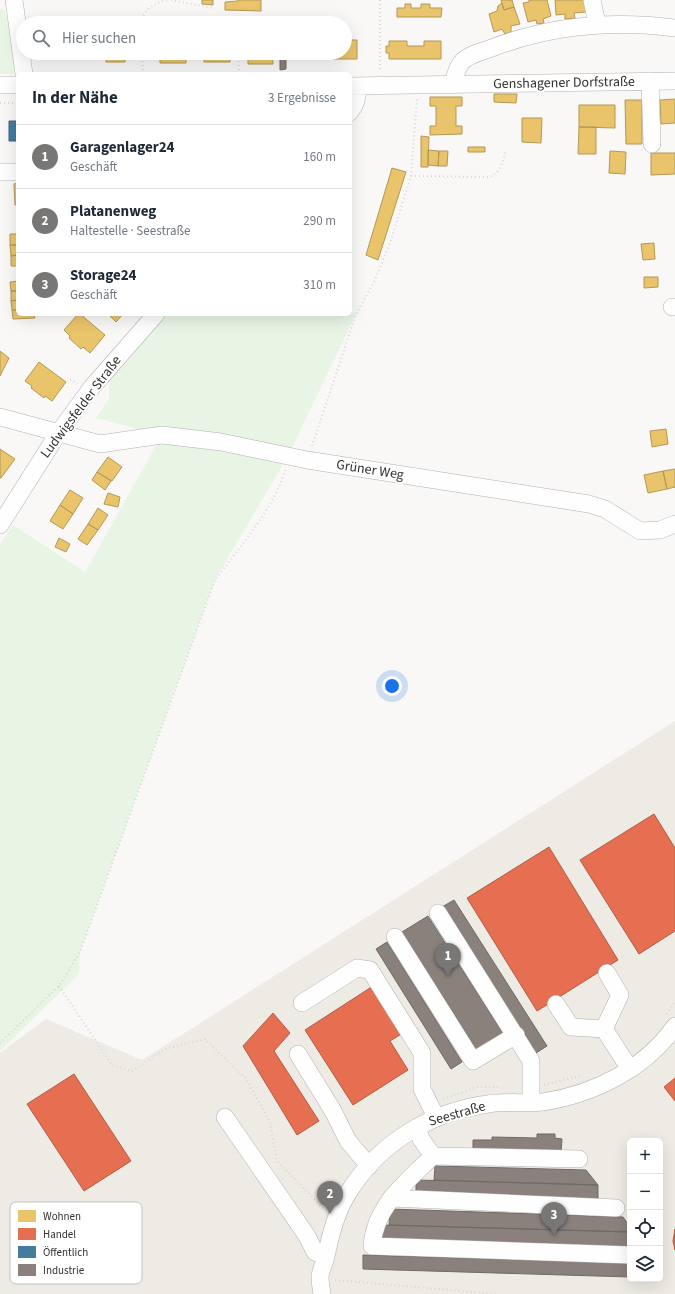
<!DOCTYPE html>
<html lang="de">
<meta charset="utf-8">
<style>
:root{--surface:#fff;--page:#f6f6f7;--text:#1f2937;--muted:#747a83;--line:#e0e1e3;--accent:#787775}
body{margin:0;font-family:"Source Sans 3",sans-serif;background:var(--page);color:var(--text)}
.controls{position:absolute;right:12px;bottom:12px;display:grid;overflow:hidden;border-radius:6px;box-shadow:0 4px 16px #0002}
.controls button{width:36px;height:36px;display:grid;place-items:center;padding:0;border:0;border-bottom:1px solid var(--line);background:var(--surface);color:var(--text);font:20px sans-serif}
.you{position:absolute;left:392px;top:686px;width:14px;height:14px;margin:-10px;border:3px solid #fff;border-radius:50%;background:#1a73e8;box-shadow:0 0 0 6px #1a73e833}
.badge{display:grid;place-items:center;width:26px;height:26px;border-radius:50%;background:var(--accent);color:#fff;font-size:13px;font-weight:700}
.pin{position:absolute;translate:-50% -33px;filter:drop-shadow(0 1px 2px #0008)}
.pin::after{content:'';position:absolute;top:21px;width:14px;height:12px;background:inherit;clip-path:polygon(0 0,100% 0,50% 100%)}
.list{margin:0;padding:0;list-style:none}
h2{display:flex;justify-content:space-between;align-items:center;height:52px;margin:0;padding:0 16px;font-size:17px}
h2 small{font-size:13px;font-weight:400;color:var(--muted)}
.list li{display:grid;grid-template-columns:26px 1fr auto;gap:12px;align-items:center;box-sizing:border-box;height:64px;padding:0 16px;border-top:1px solid var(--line)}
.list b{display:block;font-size:15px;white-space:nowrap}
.list p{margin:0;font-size:13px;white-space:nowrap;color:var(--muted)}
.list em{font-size:13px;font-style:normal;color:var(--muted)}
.icon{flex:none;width:22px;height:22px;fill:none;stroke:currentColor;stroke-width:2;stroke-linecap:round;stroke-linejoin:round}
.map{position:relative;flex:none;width:675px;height:1294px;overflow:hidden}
.search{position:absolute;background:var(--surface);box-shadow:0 4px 16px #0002;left:16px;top:16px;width:336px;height:44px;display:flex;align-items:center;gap:10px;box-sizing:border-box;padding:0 14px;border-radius:22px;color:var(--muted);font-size:15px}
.panel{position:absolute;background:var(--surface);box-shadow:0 4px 16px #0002;left:16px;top:72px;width:336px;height:244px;border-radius:6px}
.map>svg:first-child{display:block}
.built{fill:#eeeae4;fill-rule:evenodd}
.green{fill:#e8f5e5}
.homes{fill:#e9c46a;stroke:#b29859}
.shops{fill:#e76f51;stroke:#b15c47}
.public{fill:#457b9d;stroke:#3f657c}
.industry{fill:#8a817c;stroke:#706965}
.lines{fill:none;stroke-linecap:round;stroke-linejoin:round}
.minor-casing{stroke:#b2b0af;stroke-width:18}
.path{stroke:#d8d7d7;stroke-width:2;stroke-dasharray:1 3;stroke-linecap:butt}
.minor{stroke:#fefefe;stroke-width:17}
.labels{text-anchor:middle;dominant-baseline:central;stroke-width:4;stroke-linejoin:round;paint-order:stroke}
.street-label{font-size:14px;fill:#323130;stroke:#fff}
.key{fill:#fff;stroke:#c2c1c1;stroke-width:1}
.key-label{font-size:11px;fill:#323130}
</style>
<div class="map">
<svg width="675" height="1294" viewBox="0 0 675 1294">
<rect width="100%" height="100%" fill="#f9f8f6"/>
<!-- built -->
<path class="built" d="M 675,721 L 675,1294 L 0,1294 L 0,1053 L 46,1019 L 142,1060 ZM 630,1141 L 660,1141 L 660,1279 L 630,1279 Z"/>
<!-- green -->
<path class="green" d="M 0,9 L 4,9 L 19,64 L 13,74 L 0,74 Z
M 350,311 L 356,314 L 288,456 L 215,580 L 80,952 L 79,974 L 0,1051 L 0,544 L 13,525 L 85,572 L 162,435 L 96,418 L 109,398 L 109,376 L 164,314 L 350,314 Z"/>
<!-- homes -->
<path class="homes" d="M 202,0 L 213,0 L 213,5 L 202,4 Z
M 238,0 L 261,0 L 261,11 L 225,10 L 225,2 L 238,1 Z
M 501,0 L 512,0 L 514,7 L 504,10 Z
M 529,0 L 547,0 L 551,16 L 543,19 L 544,23 L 537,24 L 536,20 L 528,22 L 523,3 L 529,2 Z
M 555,0 L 585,0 L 586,12 L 574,13 L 575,18 L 565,19 L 565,14 L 556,15 Z
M 502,3 L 504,10 L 514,7 L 520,24 L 511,26 L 511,32 L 505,34 L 502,29 L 494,32 L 489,14 L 497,11 L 498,6 Z
M 405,4 L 411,4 L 411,8 L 421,8 L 421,4 L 430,4 L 430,8 L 442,8 L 441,17 L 397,17 L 397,8 L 405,8 Z
M 92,20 L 103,20 L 103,23 L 92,23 Z
M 244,21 L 272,21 L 272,23 L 244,23 Z
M 345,40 L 357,40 L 357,59 L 299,59 L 299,53 L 345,53 Z
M 389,41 L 407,41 L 407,46 L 424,46 L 424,41 L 441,41 L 441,59 L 389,59 L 389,53 L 386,53 L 386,46 L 389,46 Z
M 66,53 L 83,53 L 83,54 L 66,54 Z
M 106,53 L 125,53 L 125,62 L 106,62 Z
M 157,53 L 186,53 L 186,63 L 160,63 L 160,57 L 157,57 Z
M 204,53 L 230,53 L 230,62 L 204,62 Z
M 252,53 L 272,53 L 273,64 L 248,64 L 248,55 L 252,55 Z
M 494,94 L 517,94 L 516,103 L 494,102 Z
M 430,97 L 462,97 L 462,106 L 456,106 L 456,126 L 462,126 L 462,134 L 430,135 L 430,126 L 436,126 L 436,106 L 430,106 Z
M 675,99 L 675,123 L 661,124 L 660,100 Z
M 625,100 L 642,100 L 642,144 L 626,144 Z
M 579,105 L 615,105 L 615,128 L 579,127 Z
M 522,118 L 542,118 L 541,143 L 522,142 Z
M 579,127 L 596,127 L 596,154 L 578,154 Z
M 421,136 L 429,137 L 428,167 L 421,167 Z
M 468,147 L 485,147 L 485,152 L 468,152 Z
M 428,150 L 439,151 L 438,166 L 428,165 Z
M 439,151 L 448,151 L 447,166 L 438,166 Z
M 610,151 L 626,152 L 625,174 L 609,173 Z
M 651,153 L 675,153 L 675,174 L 651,175 Z
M 392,168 L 406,172 L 378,260 L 366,255 Z
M 18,183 L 18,205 L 15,205 L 14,184 Z
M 10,234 L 18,234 L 18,245 L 10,245 Z
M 654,243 L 655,259 L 643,260 L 641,244 Z
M 10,245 L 18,245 L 18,255 L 11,256 Z
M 18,255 L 18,266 L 11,266 L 11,256 Z
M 644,277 L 658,277 L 658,287 L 644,288 Z
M 18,281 L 18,291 L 11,291 L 10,282 Z
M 11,291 L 18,291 L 18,300 L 11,301 Z
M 18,300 L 18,310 L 12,310 L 11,301 Z
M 12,310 L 18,310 L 18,314 L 34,314 L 35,318 L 13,319 Z
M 78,314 L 80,314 L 105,335 L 90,353 L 83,347 L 81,349 L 69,338 L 70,336 L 64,330 Z
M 108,314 L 123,314 L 116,322 Z
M 0,351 L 9,358 L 0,376 Z
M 39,362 L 66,382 L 52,401 L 45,396 L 44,398 L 31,388 L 32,386 L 25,381 Z
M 666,429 L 668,444 L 652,447 L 650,431 Z
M 0,449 L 15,459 L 1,478 L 0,478 Z
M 108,457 L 122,467 L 112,481 L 97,472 Z
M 675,469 L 675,487 L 667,489 L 663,471 Z
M 663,471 L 667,489 L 648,493 L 644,475 Z
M 97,472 L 111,481 L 105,490 L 92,480 Z
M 70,490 L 83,498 L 73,514 L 60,505 Z
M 108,493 L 120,497 L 118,507 L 104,504 Z
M 60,505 L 73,514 L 63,529 L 50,521 Z
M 98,508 L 108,515 L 98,530 L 88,524 Z
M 88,524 L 98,530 L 87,545 L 78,539 Z
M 59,538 L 70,544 L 66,552 L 55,547 Z"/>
<!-- shops -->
<path class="shops" d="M 654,814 L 675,848 L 675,931 L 639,954 L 580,860 Z
M 549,847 L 618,960 L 537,1011 L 467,898 Z
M 373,986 L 403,1033 L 390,1041 L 408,1070 L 353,1105 L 305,1030 Z
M 273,1013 L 290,1033 L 274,1051 L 319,1121 L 297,1135 L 243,1046 Z
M 74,1074 L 131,1161 L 84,1191 L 27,1104 Z
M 675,1078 L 675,1101 L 664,1087 Z
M 675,1229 L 675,1250 L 673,1241 Z"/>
<!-- public -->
<path class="public" d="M 9,121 L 18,121 L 18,141 L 9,141 Z"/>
<!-- industry -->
<path class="industry" d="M 280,59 L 286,59 L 286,69 L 280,70 Z
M 454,900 L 547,1046 L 536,1053 L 442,907 Z
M 428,916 L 504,1035 L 478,1052 L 402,932 Z
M 387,942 L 462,1062 L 451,1069 L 376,949 Z
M 537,1134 L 555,1134 L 555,1138 L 562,1139 L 561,1153 L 473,1150 L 473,1140 L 492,1140 L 492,1137 L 537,1138 Z
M 435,1166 L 586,1170 L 598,1185 L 434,1180 Z
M 416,1180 L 598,1185 L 598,1199 L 416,1194 Z
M 390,1209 L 623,1217 L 630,1227 L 630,1232 L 389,1225 Z
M 382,1225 L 630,1232 L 630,1247 L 382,1239 Z
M 363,1255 L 630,1263 L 630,1277 L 363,1269 Z"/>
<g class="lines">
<defs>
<path id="minor" d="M 14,0 L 24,74
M 592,0 L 597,24
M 650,81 L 652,144
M 0,85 L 18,85
M 453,85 C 455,77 456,69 461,63 C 467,55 480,52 489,49 C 548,26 612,20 675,28
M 350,86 L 675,81
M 350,112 C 356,105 358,96 358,86
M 0,172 L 18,172
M 672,307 L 675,307
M 0,417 L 100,444 L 162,435 L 221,442 L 307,460 L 589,504 L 605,509 L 640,531 L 660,530 L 675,524
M 0,525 L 59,432 L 92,387 L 156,314
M 438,913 L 531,1061 L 531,1102
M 395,937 L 473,1061 L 516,1035
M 302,1003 L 357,968 L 370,970 L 422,1053 L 422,1089 L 436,1117
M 556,1004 L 571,1027 L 604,1029 L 630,1069
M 604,1029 L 620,995 L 607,973
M 298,1054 L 333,1111 L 348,1141 L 369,1166
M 225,1117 L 307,1236 L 315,1252 L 326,1257
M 417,1127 L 421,1139 L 433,1156 C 406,1182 375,1206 372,1246 L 630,1255
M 433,1156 L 579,1159
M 391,1198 L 616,1208
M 322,1294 C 321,1288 320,1282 320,1276 C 321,1269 325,1262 326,1256 C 331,1233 336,1213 348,1193 C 379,1143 430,1112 488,1104 C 506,1101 525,1104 543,1102 C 594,1094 645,1069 675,1026"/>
</defs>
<!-- minor casing -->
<use href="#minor" class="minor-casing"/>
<!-- path -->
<path class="path" d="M 171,0 L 213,8
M 380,0 L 380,71
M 141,23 C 142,10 156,2 168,0
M 142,53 L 143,74
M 238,53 L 239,72
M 0,103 L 18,103
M 411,176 L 490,177 C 499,174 504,161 505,151
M 70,379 L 77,384
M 312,446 L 356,314 L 374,282 L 390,243 L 411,176 L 417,99
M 59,986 L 112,1065 L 132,1071 L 165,1049 L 205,1039 L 246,1079 L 270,1122 L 277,1161 L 324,1209
M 667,1014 L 675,1001
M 0,1043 L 59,986 L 80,952 L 215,580 C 238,549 275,507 285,470
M 544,1085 L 583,1075
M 443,1099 L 477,1087 L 500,1087
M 335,1280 L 496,1294"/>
<!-- minor -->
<use href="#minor" class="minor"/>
</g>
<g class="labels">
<!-- street labels -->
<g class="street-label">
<text transform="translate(564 83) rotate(-1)">Genshagener Dorfstraße</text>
<text transform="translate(81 407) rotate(-53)">Ludwigsfelder Straße</text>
<text transform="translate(370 470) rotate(9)">Grüner Weg</text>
<text transform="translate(457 1114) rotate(-16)">Seestraße</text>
</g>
</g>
<!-- legend -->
<rect x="10" y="1202" width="132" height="82" rx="6" class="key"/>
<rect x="18" y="1210" width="18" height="12" fill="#e9c46a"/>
<rect x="18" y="1228" width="18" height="12" fill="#e76f51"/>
<rect x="18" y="1246" width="18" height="12" fill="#457b9d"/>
<rect x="18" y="1264" width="18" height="12" fill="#8a817c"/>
<g class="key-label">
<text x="43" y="1220">Wohnen</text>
<text x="43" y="1238">Handel</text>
<text x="43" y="1256">Öffentlich</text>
<text x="43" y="1274">Industrie</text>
</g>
</svg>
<div class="controls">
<button>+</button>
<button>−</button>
<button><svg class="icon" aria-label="locate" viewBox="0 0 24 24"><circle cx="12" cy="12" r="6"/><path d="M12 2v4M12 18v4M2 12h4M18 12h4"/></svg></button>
<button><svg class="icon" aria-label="layers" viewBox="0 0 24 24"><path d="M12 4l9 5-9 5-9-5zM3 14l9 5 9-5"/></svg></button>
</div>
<div class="you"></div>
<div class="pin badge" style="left:448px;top:976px">1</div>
<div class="pin badge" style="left:330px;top:1214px">2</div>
<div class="pin badge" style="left:554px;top:1235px">3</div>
<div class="search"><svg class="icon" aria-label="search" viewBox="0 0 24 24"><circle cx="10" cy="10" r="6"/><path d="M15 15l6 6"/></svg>Hier suchen</div>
<section class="panel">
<h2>In der Nähe<small>3 Ergebnisse</small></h2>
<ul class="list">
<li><span class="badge">1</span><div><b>Garagenlager24</b><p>Geschäft</p></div><em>160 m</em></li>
<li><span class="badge">2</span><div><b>Platanenweg</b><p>Haltestelle · Seestraße</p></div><em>290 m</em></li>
<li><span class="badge">3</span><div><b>Storage24</b><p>Geschäft</p></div><em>310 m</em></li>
</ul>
</section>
</div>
